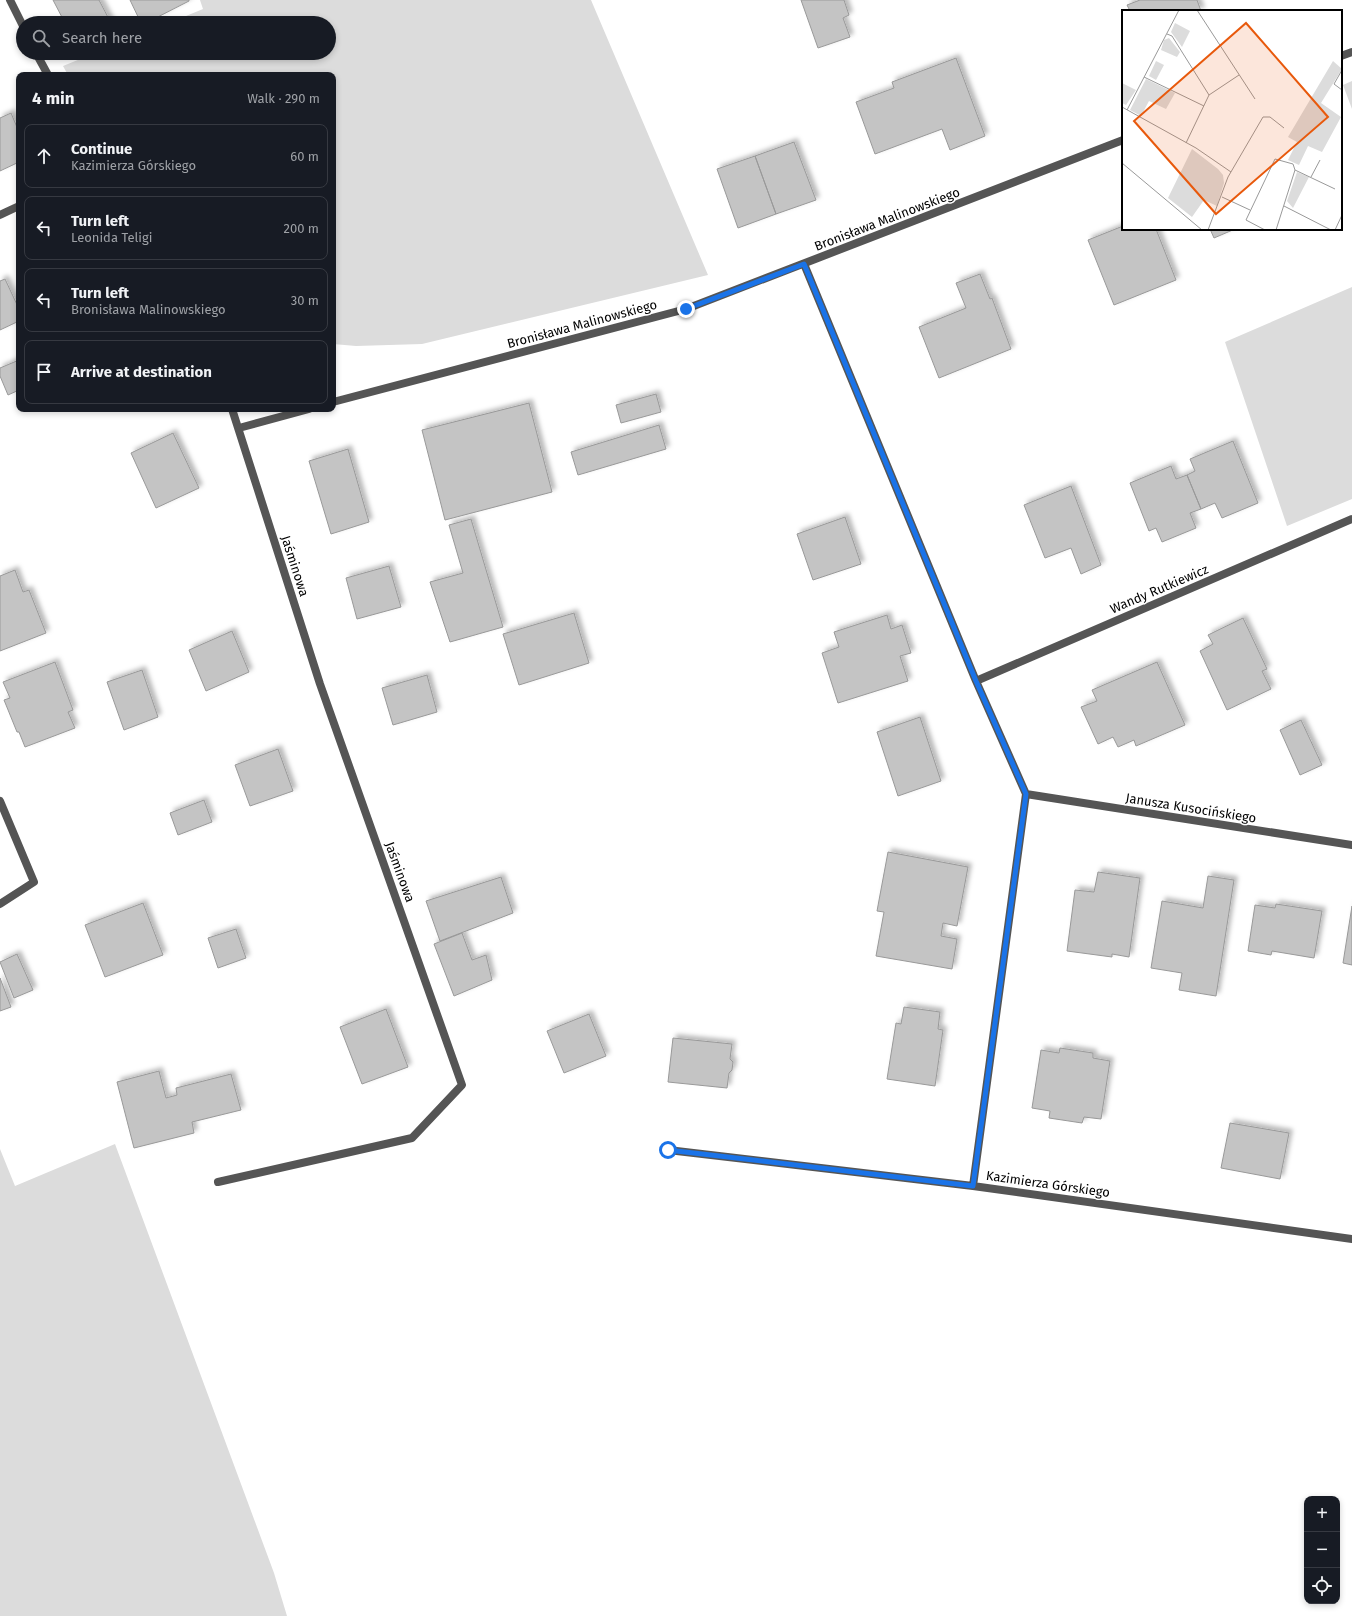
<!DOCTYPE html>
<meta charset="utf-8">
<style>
:root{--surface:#171b24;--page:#20242c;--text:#f1f3f6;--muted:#9ea1a6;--line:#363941}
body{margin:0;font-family:"Fira Sans",sans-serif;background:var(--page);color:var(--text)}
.controls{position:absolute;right:12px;bottom:12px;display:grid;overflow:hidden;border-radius:8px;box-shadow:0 2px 6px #0003}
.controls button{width:36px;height:36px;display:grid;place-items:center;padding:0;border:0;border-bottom:1px solid var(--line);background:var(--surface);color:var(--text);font:20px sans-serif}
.stop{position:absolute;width:12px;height:12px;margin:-9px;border:3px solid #1a73e8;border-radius:50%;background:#fff}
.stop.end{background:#1a73e8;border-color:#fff;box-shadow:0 1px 4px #0008}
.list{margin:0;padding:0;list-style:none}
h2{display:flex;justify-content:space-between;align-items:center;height:52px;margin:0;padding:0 16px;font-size:17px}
h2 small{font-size:13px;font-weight:400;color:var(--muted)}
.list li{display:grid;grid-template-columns:26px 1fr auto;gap:12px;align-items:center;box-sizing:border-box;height:64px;margin:0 8px 8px;padding:0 8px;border:1px solid var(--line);border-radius:8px}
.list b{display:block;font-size:15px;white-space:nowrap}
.list p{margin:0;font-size:13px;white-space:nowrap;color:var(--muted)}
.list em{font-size:13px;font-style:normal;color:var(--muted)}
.icon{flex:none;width:22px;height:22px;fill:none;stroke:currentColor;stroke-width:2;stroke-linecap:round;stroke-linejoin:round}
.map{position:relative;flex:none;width:1352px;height:1616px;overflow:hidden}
.search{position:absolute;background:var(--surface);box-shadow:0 2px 6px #0003;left:16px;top:16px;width:320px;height:44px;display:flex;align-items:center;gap:10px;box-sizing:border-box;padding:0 14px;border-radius:22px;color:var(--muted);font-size:15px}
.panel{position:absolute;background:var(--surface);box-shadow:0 2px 6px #0003;left:16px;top:72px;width:320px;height:340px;border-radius:8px}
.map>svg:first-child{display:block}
.green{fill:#dcdcdc}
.building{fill:#c4c4c4;stroke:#999;filter:url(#shadow)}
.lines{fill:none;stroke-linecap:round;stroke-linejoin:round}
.lane{stroke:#555;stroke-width:8}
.street{stroke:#555;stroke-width:8}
.route{stroke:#1a73e8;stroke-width:5}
.labels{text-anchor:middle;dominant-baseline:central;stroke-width:3;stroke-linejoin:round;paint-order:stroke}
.street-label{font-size:13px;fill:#000;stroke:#fff}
.inset-road{fill:none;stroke:#999;stroke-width:1}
.view{fill:#e8590c;fill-opacity:0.15;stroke:#e8590c;stroke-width:2}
.inset-edge{fill:none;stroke:#000;stroke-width:2}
</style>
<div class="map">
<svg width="1352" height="1616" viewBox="0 0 1352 1616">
<defs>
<filter id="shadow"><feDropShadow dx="3.5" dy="-3.5" stdDeviation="2" flood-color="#0004"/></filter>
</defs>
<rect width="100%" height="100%" fill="#fff"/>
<!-- green -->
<path class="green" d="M 200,0 L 591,0 L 708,275 L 422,344 L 356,346 L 333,344 L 333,75 L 68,75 L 63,66 L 95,53 L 329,53 L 329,23 L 169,23 L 203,9 Z
M 1352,81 L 1352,109 L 1343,85 Z
M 1352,287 L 1352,499 L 1287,526 L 1225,342 Z
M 115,1144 L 274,1573 L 287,1616 L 0,1616 L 0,1149 L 15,1186 Z"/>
<!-- building -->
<path class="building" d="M 53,0 L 99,0 L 111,23 L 65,23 Z
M 130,0 L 189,0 L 189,1 L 146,23 L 141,23 Z
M 801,0 L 844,0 L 849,15 L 843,18 L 850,37 L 818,48 Z
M 1140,0 L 1197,0 L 1201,11 L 1130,11 L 1127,5 Z
M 956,58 L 985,136 L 950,150 L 942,129 L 875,154 L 856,102 L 894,88 L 892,82 Z
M 11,113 L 19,132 L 19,162 L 0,171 L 0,118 Z
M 794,142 L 816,200 L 776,214 L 755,156 Z
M 755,156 L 776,214 L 738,228 L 717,169 Z
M 1123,226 L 1123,229 L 1156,229 L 1176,280 L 1114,305 L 1088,240 Z
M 1210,229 L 1235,229 L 1214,238 Z
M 980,274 L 990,299 L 992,298 L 1011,349 L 939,378 L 919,327 L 966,308 L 956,283 Z
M 5,279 L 19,309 L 19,321 L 0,330 L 0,281 Z
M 19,360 L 19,390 L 8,395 L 0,376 L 0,368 Z
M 656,394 L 661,412 L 621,423 L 616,405 Z
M 529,403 L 552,492 L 445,520 L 422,430 Z
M 659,425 L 666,449 L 578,475 L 571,452 Z
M 173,433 L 199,488 L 156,508 L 131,453 Z
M 1233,441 L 1258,503 L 1222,518 L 1215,503 L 1201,509 L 1187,475 L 1195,471 L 1190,459 Z
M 348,449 L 369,522 L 331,534 L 309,461 Z
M 1171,466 L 1176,479 L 1187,475 L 1201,509 L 1190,513 L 1196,528 L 1162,542 L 1156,528 L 1149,531 L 1130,483 Z
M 1071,486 L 1101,565 L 1081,574 L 1071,548 L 1045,558 L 1024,505 Z
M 845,517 L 861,564 L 813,580 L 797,534 Z
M 471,519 L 503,627 L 450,642 L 430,582 L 463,573 L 449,525 Z
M 389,566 L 401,607 L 357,619 L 346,578 Z
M 15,570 L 23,592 L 29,590 L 46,633 L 0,651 L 0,576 Z
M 574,613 L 589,663 L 519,685 L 503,634 Z
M 887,615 L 891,629 L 902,625 L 911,653 L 900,656 L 908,681 L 838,703 L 822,653 L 839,647 L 834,632 Z
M 1243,618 L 1267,669 L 1262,671 L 1271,689 L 1227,710 L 1200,651 L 1213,644 L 1208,635 Z
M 232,631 L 249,672 L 206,691 L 189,650 Z
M 55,662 L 73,710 L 68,712 L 75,728 L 25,747 L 19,732 L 17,732 L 4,700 L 10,698 L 3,682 Z
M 1157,662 L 1185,725 L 1136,746 L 1134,740 L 1118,747 L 1113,737 L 1098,744 L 1081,707 L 1097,701 L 1092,690 Z
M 142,670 L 158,717 L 124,730 L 107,682 Z
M 427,675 L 437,712 L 393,725 L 382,688 Z
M 920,717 L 941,781 L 898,796 L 877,732 Z
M 1301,720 L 1322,765 L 1300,775 L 1280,730 Z
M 278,749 L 293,791 L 250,806 L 235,765 Z
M 204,800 L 212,822 L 178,835 L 170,813 Z
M 888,852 L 968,867 L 957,926 L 943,923 L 941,936 L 957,939 L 952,969 L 876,956 L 884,912 L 877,911 Z
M 1098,872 L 1140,878 L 1129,957 L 1112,954 L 1112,957 L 1067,951 L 1075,890 L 1094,892 Z
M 1208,876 L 1234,880 L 1216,996 L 1179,990 L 1182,973 L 1151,968 L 1162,901 L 1203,908 Z
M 501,877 L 513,913 L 440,941 L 426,901 Z
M 143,903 L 163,955 L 105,977 L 85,925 Z
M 1276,904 L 1322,911 L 1314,958 L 1272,951 L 1271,955 L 1248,951 L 1255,905 L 1275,908 Z
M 1352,906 L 1352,965 L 1343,963 Z
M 236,929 L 246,958 L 218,968 L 208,938 Z
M 462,933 L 472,960 L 486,955 L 492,980 L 454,996 L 434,944 Z
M 17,954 L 33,990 L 14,998 L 0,962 Z
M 0,978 L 11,1007 L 0,1011 Z
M 904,1007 L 940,1012 L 938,1029 L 943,1030 L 935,1086 L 887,1079 L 896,1023 L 901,1024 Z
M 386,1009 L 408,1067 L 362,1084 L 340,1027 Z
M 589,1014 L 606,1056 L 564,1073 L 547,1031 Z
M 673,1038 L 732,1044 L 730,1059 L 733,1062 L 732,1070 L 729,1073 L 727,1088 L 668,1082 Z
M 1060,1048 L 1093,1053 L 1093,1058 L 1110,1061 L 1101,1119 L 1084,1117 L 1082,1123 L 1049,1118 L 1050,1111 L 1032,1108 L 1041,1050 L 1059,1053 Z
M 159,1071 L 166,1098 L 177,1095 L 176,1088 L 231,1074 L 241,1110 L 192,1122 L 194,1133 L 134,1148 L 117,1082 Z
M 1230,1123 L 1289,1133 L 1280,1179 L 1221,1168 Z"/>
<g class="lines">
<!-- lane -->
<path class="lane" d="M 0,801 L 34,882 L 0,904"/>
<!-- street -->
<path class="street" d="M 10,0 L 23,26
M 36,53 L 48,75
M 1341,56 L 1352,52
M 0,215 L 19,206
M 804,264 L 976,681 L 1026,794 L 973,1186
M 333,402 L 686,309 L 1123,140
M 239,428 L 309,409
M 976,681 L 1352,519
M 1026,794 L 1352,845
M 668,1150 L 973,1186 L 1352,1239
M 218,1182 L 412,1138 L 462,1085 L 320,684 L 232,409"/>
</g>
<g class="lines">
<!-- route -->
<path class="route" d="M 668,1150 L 973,1186 L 1026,794 L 976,681 L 804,264 L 686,309"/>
</g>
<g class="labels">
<!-- street labels -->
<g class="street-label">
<text transform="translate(887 219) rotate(-21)">Bronisława Malinowskiego</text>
<text transform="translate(582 324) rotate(-15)">Bronisława Malinowskiego</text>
<text transform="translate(295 566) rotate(72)">Jaśminowa</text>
<text transform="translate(1159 589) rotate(-23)">Wandy Rutkiewicz</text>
<text transform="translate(1191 808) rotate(9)">Janusza Kusocińskiego</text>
<text transform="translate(400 872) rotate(70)">Jaśminowa</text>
<text transform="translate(1048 1184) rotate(8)">Kazimierza Górskiego</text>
</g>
</g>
<!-- overview -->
<g transform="translate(1122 10)">
<rect width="220" height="220" fill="#fff"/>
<path d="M 53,13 L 68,21 L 60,37 L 49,22 ZM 47,28 L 58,42 L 55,47 L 39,40 L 42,30 ZM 34,51 L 42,55 L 34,70 L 27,66 ZM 211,51 L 220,59 L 199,93 L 219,107 L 200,142 L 186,136 L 177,155 L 166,150 L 175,132 L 166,127 ZM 24,69 L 53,83 L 44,99 L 27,91 L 19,106 L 8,100 ZM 0,73 L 14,80 L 4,95 L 0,93 ZM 70,139 L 96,159 L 101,165 L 102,173 L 95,196 L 82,190 L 70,207 L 46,188 ZM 175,162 L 187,167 L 171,198 L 165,191 Z" fill="#dcdcdc"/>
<path class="inset-road" d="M 75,0 L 133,89M 45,24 L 50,26 L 87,85M 220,60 L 212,74 L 220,80M 22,67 L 82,96M 0,97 L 74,138 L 109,162M 5,100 L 57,0M 64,133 L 87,85 L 117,65M 0,153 L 80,220M 173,160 L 213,179M 189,167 L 198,150M 100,187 L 128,200M 162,196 L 209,220M 86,220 L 106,167 L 141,107 L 148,107 L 162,118M 143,220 L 124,210 L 153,149 L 171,154 L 173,160M 154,220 L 173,160M 213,220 L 220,205"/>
<path class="view" d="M 124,13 L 206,107 L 94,204 L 12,111 Z"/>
<rect width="220" height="220" class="inset-edge"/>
</g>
</svg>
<div class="controls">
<button>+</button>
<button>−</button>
<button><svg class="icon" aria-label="locate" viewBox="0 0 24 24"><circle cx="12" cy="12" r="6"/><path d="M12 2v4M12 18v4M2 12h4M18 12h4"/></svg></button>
</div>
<div class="stop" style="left:668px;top:1150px"></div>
<div class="stop end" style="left:686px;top:309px"></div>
<div class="search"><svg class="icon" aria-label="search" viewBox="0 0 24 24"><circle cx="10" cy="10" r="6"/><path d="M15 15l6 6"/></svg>Search here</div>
<section class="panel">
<h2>4 min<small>Walk · 290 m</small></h2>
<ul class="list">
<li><svg class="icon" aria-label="ahead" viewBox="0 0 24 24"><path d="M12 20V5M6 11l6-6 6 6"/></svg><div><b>Continue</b><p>Kazimierza Górskiego</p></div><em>60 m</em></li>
<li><svg class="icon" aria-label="left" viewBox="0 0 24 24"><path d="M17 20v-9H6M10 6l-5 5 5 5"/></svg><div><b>Turn left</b><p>Leonida Teligi</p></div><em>200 m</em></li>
<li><svg class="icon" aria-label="left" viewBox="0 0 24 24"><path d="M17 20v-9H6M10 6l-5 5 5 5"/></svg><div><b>Turn left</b><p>Bronisława Malinowskiego</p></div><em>30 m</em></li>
<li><svg class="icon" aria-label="arrive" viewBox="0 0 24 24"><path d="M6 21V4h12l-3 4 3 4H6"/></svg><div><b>Arrive at destination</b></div></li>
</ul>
</section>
</div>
